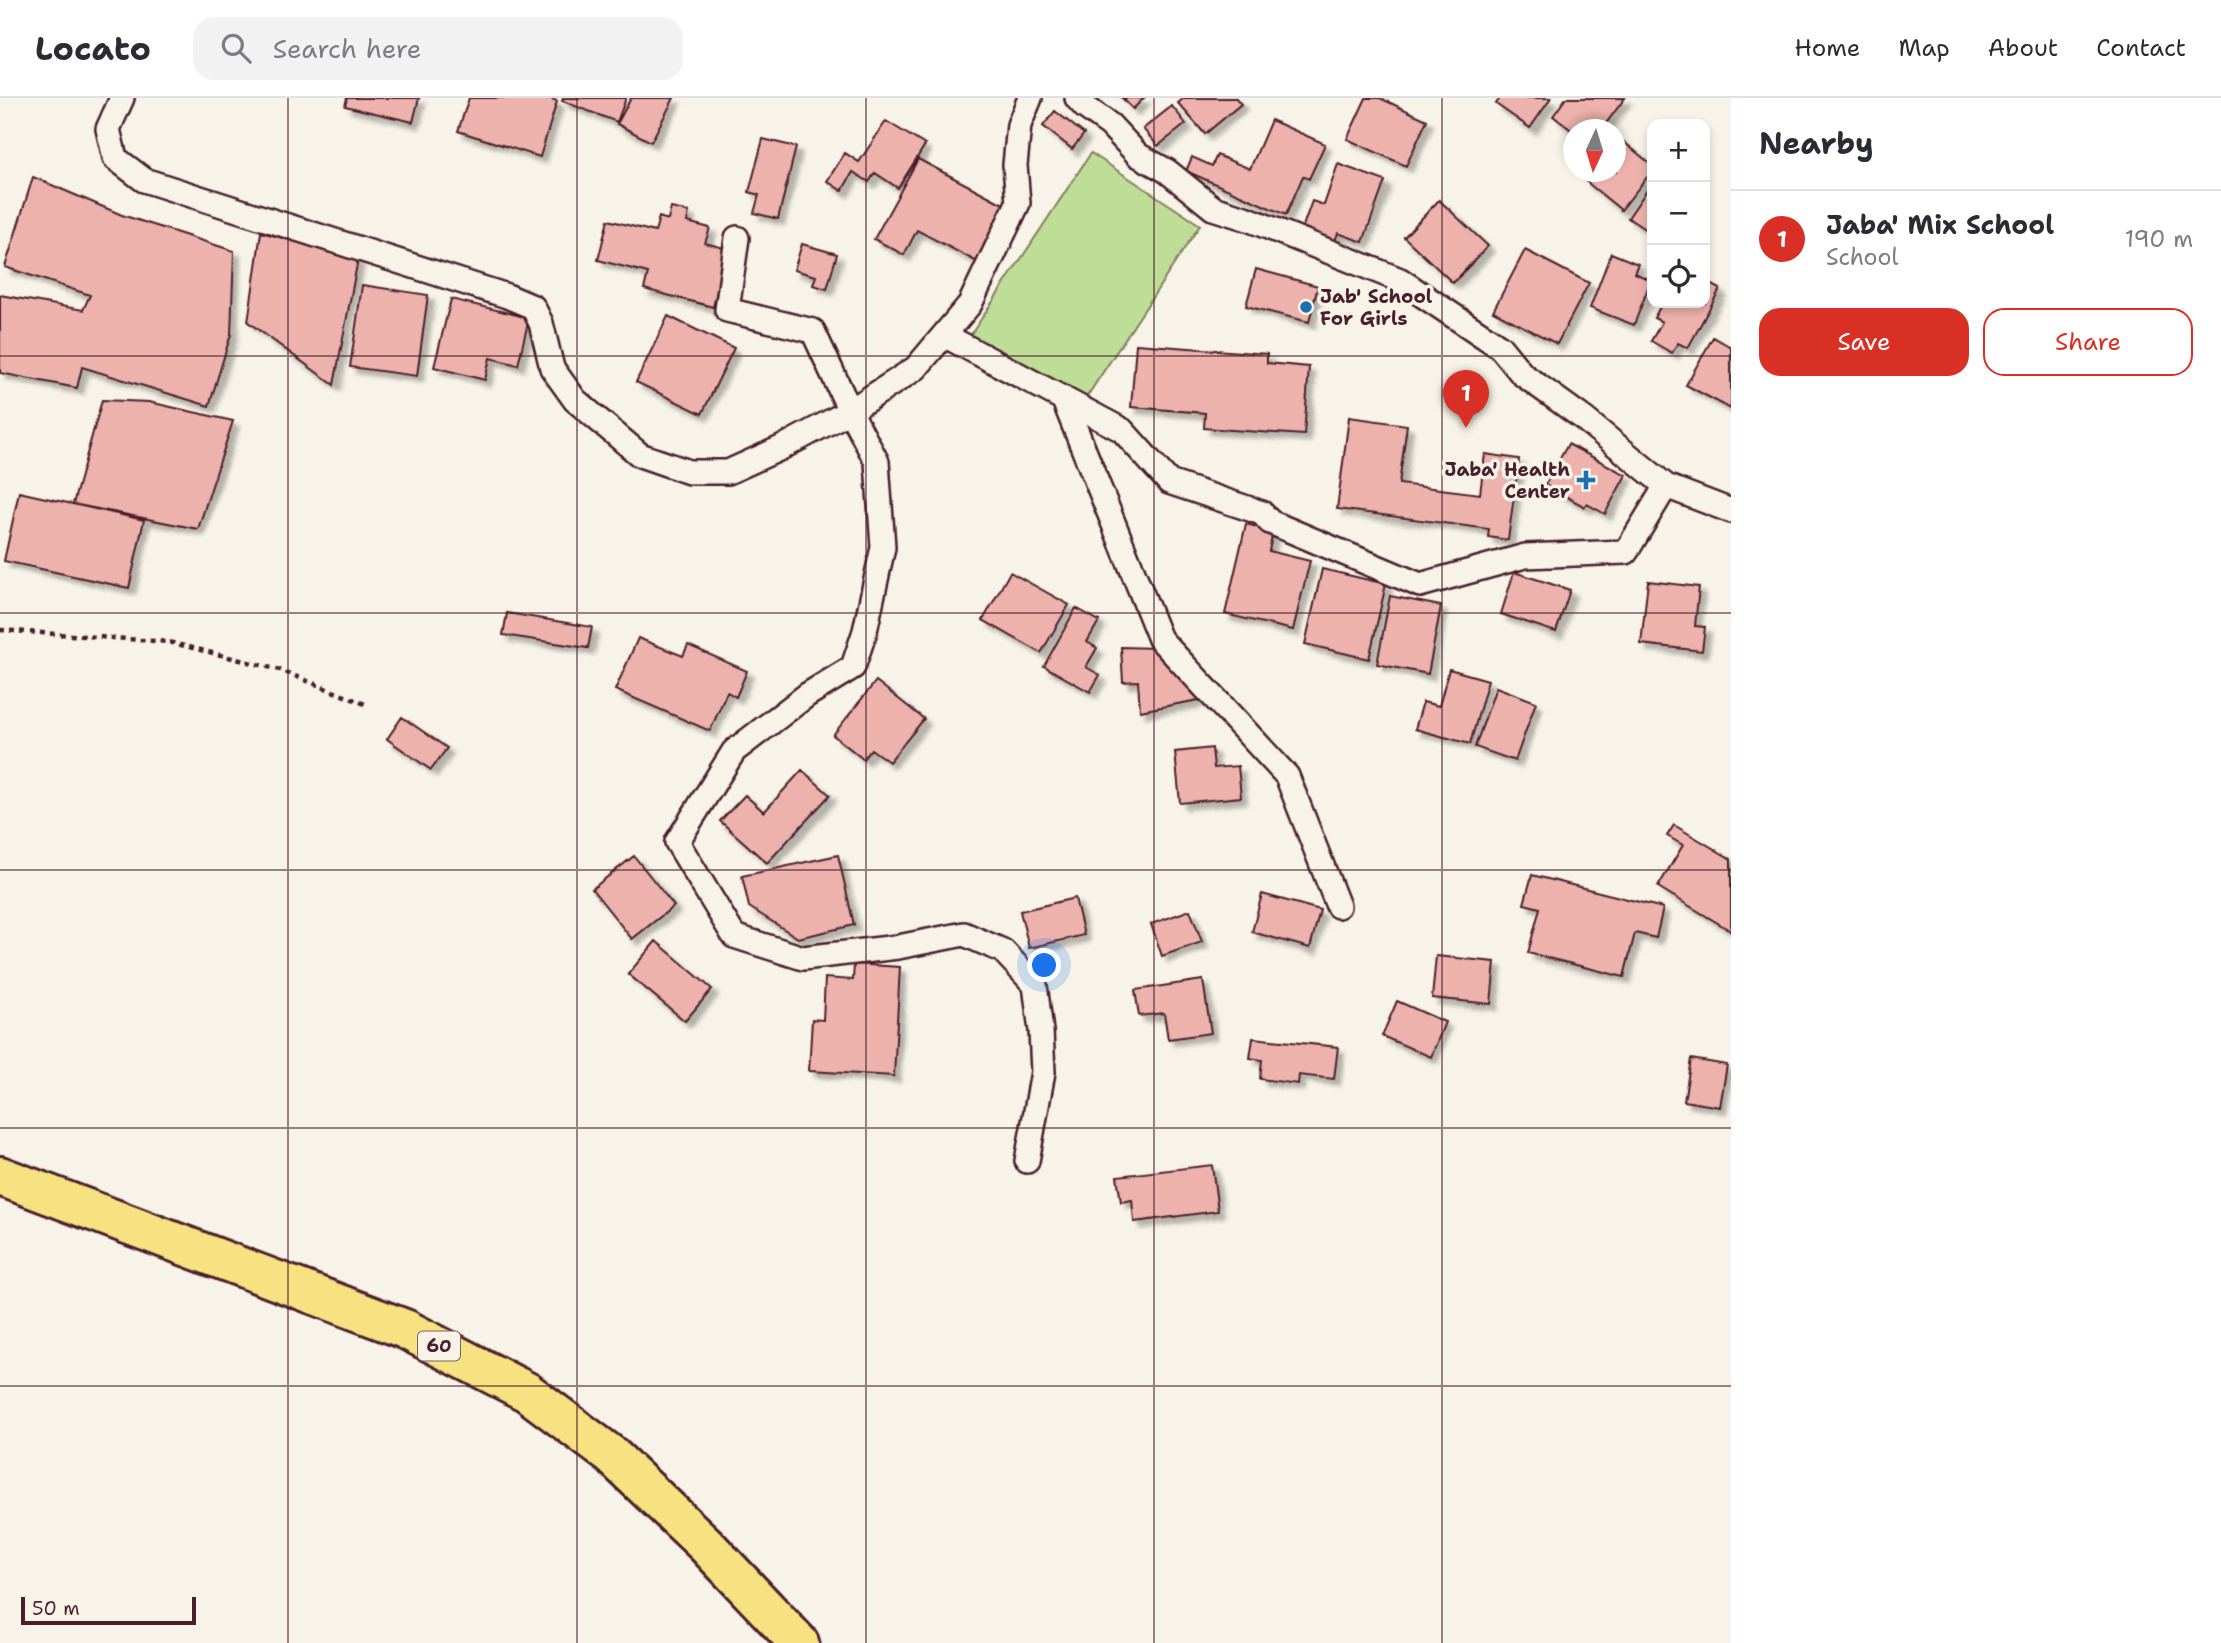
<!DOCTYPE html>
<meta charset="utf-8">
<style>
:root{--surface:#fff;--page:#f2f2f3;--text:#2b2b33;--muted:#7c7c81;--line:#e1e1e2;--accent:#d93025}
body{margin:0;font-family:"Shantell Sans",sans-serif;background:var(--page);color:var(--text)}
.controls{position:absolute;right:21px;top:21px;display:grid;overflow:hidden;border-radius:14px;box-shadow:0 4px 10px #0003}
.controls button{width:63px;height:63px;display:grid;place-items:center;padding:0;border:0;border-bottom:2px solid var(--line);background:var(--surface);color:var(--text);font:35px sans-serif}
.compass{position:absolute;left:1563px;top:21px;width:63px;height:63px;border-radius:50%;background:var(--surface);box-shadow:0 4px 10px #0003;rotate:184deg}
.scale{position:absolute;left:21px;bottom:18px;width:175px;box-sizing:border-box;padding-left:7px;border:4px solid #4a1f2b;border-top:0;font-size:19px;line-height:24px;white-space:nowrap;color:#4a1f2b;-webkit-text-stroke:5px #f7f3e8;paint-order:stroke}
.you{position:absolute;left:1045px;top:868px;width:24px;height:24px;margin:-18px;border:5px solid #fff;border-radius:50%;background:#1a73e8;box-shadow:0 0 0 10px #1a73e833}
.badge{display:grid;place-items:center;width:46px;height:46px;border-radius:50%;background:var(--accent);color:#fff;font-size:23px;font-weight:700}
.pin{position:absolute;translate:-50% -58px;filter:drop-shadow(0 2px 4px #0008)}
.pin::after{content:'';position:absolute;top:37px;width:24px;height:21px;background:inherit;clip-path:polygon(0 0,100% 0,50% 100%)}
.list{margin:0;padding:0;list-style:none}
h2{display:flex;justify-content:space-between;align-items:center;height:91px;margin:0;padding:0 28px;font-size:30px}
h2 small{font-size:23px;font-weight:400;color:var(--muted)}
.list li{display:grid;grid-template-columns:46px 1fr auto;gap:21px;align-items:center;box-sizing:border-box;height:98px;padding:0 28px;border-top:2px solid var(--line)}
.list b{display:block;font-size:26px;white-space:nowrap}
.list p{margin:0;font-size:23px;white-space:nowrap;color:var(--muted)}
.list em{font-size:23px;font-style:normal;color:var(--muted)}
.actions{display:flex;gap:14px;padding:21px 28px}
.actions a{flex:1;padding:16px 0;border:2px solid var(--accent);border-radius:21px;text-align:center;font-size:24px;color:var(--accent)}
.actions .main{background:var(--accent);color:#fff}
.icon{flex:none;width:38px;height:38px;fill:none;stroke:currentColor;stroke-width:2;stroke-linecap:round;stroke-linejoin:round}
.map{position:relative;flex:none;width:1731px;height:1545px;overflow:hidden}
header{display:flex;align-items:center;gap:42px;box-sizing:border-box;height:98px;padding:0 35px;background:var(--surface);border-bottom:2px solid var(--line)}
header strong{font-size:33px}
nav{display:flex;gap:38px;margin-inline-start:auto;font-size:24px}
.search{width:490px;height:63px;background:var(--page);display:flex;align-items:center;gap:18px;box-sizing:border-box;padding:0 24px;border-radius:21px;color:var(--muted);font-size:26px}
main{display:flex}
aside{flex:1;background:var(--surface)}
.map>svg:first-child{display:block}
.green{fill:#bede97;stroke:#847e61;stroke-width:2}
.building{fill:#edb2ab;stroke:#4a1f2b;stroke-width:2;filter:url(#shadow)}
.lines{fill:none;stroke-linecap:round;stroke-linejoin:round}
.street-casing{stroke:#4a1f2b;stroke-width:28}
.highway-casing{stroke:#4a1f2b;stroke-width:44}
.path{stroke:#4a1f2b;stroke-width:4.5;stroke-dasharray:5 5;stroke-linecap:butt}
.street{stroke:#f7f3e8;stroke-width:23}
.highway{stroke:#f7e281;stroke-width:38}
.grid{fill:none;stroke:#4a1f2b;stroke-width:2;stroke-opacity:0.55}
.poi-dot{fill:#1f6fb2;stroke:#f7f3e8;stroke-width:2.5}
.labels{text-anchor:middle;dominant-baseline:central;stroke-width:7;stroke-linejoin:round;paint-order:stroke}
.shield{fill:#f7f3e8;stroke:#7e5f64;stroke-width:2}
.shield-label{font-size:18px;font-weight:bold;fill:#4a1f2b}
.poi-label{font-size:19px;font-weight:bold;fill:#4a1f2b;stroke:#f7f3e8;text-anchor:start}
</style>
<header>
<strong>Locato</strong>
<div class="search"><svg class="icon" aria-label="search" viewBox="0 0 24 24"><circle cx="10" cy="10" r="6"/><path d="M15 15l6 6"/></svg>Search here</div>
<nav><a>Home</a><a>Map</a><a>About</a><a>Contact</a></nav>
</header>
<main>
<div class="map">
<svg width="1731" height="1545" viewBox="0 0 1731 1545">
<defs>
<filter id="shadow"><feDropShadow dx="6" dy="6" stdDeviation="2" flood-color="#0004"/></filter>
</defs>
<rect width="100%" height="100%" fill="#f7f3e8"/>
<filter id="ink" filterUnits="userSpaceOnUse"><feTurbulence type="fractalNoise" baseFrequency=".0143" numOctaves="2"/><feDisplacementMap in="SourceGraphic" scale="14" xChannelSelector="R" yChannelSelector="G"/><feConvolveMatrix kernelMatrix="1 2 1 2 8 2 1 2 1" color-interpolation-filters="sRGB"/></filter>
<g filter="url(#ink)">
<!-- green -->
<path class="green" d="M 1091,55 L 1200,127 L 1080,309 L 970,238 Z"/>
<!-- building -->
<path class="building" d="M 347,0 L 419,0 L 413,24 L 345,8 Z
M 469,0 L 549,0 L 557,3 L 540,59 L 458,33 Z
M 563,0 L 626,0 L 617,24 L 562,3 Z
M 631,0 L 674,0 L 651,44 L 617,26 Z
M 1122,0 L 1144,0 L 1133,11 Z
M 1184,0 L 1236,0 L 1241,6 L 1205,36 L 1178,5 Z
M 1366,0 L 1380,0 L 1427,22 L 1406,68 L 1347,41 Z
M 1500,0 L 1551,0 L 1530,30 L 1496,6 Z
M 1566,0 L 1625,0 L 1601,32 L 1574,32 L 1574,34 L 1553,18 Z
M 1172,8 L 1186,26 L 1158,48 L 1143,31 Z
M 1055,13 L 1084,36 L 1072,51 L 1043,28 Z
M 1271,22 L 1325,46 L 1309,81 L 1303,78 L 1286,117 L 1186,73 L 1192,59 L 1212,68 L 1217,57 L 1250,71 Z
M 886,23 L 925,47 L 898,90 L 875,75 L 869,84 L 853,74 L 842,93 L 827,83 L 845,55 L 859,64 Z
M 1619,40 L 1652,67 L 1652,73 L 1621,112 L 1584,82 L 1591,74 L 1616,74 L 1616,44 Z
M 763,41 L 796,49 L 778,121 L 754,115 L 759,97 L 749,94 Z
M 918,61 L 1007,108 L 977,164 L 917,132 L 904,157 L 874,141 Z
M 1338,66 L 1385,83 L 1363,144 L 1338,135 L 1335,143 L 1302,131 L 1312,103 L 1324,107 Z
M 33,79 L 122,117 L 234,153 L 231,236 L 209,308 L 82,269 L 77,290 L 0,275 L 0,197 L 83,212 L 90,197 L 5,169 Z
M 1649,89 L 1652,92 L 1652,136 L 1628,120 Z
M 1439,102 L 1488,148 L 1453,185 L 1404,139 Z
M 671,110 L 689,114 L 687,124 L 710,130 L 705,145 L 728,151 L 713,209 L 644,191 L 648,175 L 598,162 L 608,122 L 655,134 L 659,119 L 668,122 Z
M 261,134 L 358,161 L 334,287 L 248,224 Z
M 802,146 L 837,156 L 827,191 L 813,187 L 816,178 L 794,172 Z
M 1525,152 L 1589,185 L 1557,246 L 1493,213 Z
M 1611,155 L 1638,166 L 1634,175 L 1651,182 L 1634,227 L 1590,210 Z
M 1256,171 L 1318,188 L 1309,224 L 1246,208 Z
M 1705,183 L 1720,191 L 1688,250 L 1678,245 L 1672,255 L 1651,243 L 1662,224 L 1654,220 L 1662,205 L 1705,205 Z
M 362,187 L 428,197 L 417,278 L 350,269 Z
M 451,201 L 529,220 L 518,267 L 490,260 L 485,282 L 434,269 Z
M 668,218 L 734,250 L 702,316 L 636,284 Z
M 1713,239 L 1731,249 L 1731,311 L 1686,287 Z
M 1136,246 L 1267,256 L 1267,265 L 1309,269 L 1304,337 L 1204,330 L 1205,315 L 1131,309 Z
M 102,302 L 149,304 L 233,323 L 198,431 L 73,406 Z
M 1349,319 L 1407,327 L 1399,386 L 1480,396 L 1485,356 L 1519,361 L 1508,442 L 1488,439 L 1489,431 L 1337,411 Z
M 1568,346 L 1626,377 L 1605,416 L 1587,406 L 1585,409 L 1545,387 Z
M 19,394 L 144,422 L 129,490 L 4,463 Z
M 1246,426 L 1273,433 L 1269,453 L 1310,463 L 1293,532 L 1225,516 Z
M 1322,471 L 1386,486 L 1369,561 L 1305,546 Z
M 1010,474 L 1069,507 L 1041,555 L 983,522 Z
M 1514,474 L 1570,492 L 1556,534 L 1501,516 Z
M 1648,483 L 1699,489 L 1695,528 L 1705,529 L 1702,553 L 1641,546 Z
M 1390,498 L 1441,508 L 1428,576 L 1377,566 Z
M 1076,510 L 1099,523 L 1087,544 L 1097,550 L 1086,569 L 1100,577 L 1090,594 L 1044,568 Z
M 507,515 L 592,529 L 588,550 L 503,537 Z
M 638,540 L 683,558 L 688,547 L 747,573 L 736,599 L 727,594 L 710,633 L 615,592 Z
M 1121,549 L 1157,550 L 1204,601 L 1140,613 L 1138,583 L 1123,584 Z
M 1449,571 L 1488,582 L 1470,646 L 1415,631 L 1423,604 L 1439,608 Z
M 876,583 L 924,621 L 889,664 L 871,651 L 863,661 L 833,637 Z
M 1496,589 L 1536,604 L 1515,663 L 1475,649 Z
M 402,619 L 447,650 L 431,672 L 387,641 Z
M 1212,650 L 1214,670 L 1238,668 L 1241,699 L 1180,705 L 1175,654 Z
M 802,672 L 830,697 L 767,765 L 720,723 L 745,697 L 764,714 Z
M 1674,727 L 1731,761 L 1731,833 L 1658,789 L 1683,747 L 1667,738 Z
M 838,757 L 854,827 L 798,840 L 749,809 L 742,778 Z
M 634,758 L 674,808 L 632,841 L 592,791 Z
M 1532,777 L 1663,810 L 1656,840 L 1635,835 L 1624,879 L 1528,855 L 1540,810 L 1524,806 Z
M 1262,796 L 1320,812 L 1310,850 L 1252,834 Z
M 1075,800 L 1084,837 L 1029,850 L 1020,813 Z
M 1190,812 L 1202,844 L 1162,858 L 1151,826 Z
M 656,843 L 712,891 L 685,923 L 628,876 Z
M 1436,858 L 1495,864 L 1491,906 L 1432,900 Z
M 854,866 L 900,869 L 894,978 L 809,973 L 812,921 L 823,922 L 825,880 L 853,882 Z
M 1203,882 L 1211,935 L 1168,941 L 1164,915 L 1139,918 L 1135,892 Z
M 1397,903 L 1445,924 L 1431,959 L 1382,938 Z
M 1253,940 L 1338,949 L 1334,981 L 1299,977 L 1298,986 L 1260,981 L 1262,962 L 1250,960 Z
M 1691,961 L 1727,967 L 1720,1009 L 1684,1003 Z
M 1212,1067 L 1218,1113 L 1134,1124 L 1132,1102 L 1121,1104 L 1117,1078 Z"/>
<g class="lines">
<defs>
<path id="street" d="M 122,0 L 108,31 L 115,60 L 144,82 L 507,198 L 533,209 L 541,225 L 552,270 L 575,302 L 640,357 L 689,374 L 728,374 L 781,350 L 850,313 L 916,270 L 970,206 L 1018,105 L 1015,67 L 1019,27 L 1030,0
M 1077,0 L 1085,9 L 1110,27 L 1138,57 L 1167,73 L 1213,110 L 1248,121 L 1400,182 L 1500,249 L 1522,276 L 1583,320 L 1666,388 L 1731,413
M 737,140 L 727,212 L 813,233 L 850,313 L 877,364 L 883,449 L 865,533 L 853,569 L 807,597 L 734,653 L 677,744 L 734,838 L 803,860 L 898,849 L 964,836 L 1003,853 L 1035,887 L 1041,933 L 1043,974 L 1027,1063
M 944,237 L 1122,332 L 1169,384 L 1262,415 L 1270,424 L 1420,487 L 1525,458 L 1626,454 L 1666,388
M 1063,300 L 1160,541 L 1287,678 L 1338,808"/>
<path id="highway" d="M 0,1078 L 405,1231 L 527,1294 L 611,1357 L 706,1447 L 799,1545"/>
</defs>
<!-- street casing -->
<use href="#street" class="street-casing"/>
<!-- highway casing -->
<use href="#highway" class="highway-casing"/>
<!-- path -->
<path class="path" d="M 0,532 L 169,544 L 280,572 L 365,606"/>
<!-- street -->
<use href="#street" class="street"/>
<!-- highway -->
<use href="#highway" class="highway"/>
</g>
</g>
<!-- grid -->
<path class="grid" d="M 288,0 L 288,1545M 577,0 L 577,1545M 866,0 L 866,1545M 1154,0 L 1154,1545M 1442,0 L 1442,1545M 0,258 L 1731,258M 0,515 L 1731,515M 0,772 L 1731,772M 0,1030 L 1731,1030M 0,1288 L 1731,1288"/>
<!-- markers -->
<g class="poi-dot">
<circle cx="1306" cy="209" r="7"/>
<path d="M1582.5 371.5h7v7h7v7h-7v7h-7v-7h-7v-7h7z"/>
</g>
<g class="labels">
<!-- shield labels -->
<rect class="shield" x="418" y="1233.5" width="42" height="29" rx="5"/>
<g class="shield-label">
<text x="439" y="1248">60</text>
</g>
<!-- poi labels -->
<g class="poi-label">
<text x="1320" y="198">Jab' School<tspan x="1320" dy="22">For Girls</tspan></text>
<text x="1570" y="371" text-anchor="end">Jaba' Health<tspan x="1570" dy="22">Center</tspan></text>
</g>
</g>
</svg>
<div class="controls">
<button>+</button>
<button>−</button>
<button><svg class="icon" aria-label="locate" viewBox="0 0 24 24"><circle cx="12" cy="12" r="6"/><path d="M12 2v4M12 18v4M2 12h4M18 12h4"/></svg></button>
</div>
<svg class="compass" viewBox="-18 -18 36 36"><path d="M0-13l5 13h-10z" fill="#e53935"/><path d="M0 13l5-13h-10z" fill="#7c7c81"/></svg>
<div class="scale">50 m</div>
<div class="you"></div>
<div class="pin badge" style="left:1466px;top:330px">1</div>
</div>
<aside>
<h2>Nearby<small></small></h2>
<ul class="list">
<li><span class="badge">1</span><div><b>Jaba' Mix School</b><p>School</p></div><em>190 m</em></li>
</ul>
<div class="actions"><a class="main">Save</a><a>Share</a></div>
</aside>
</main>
